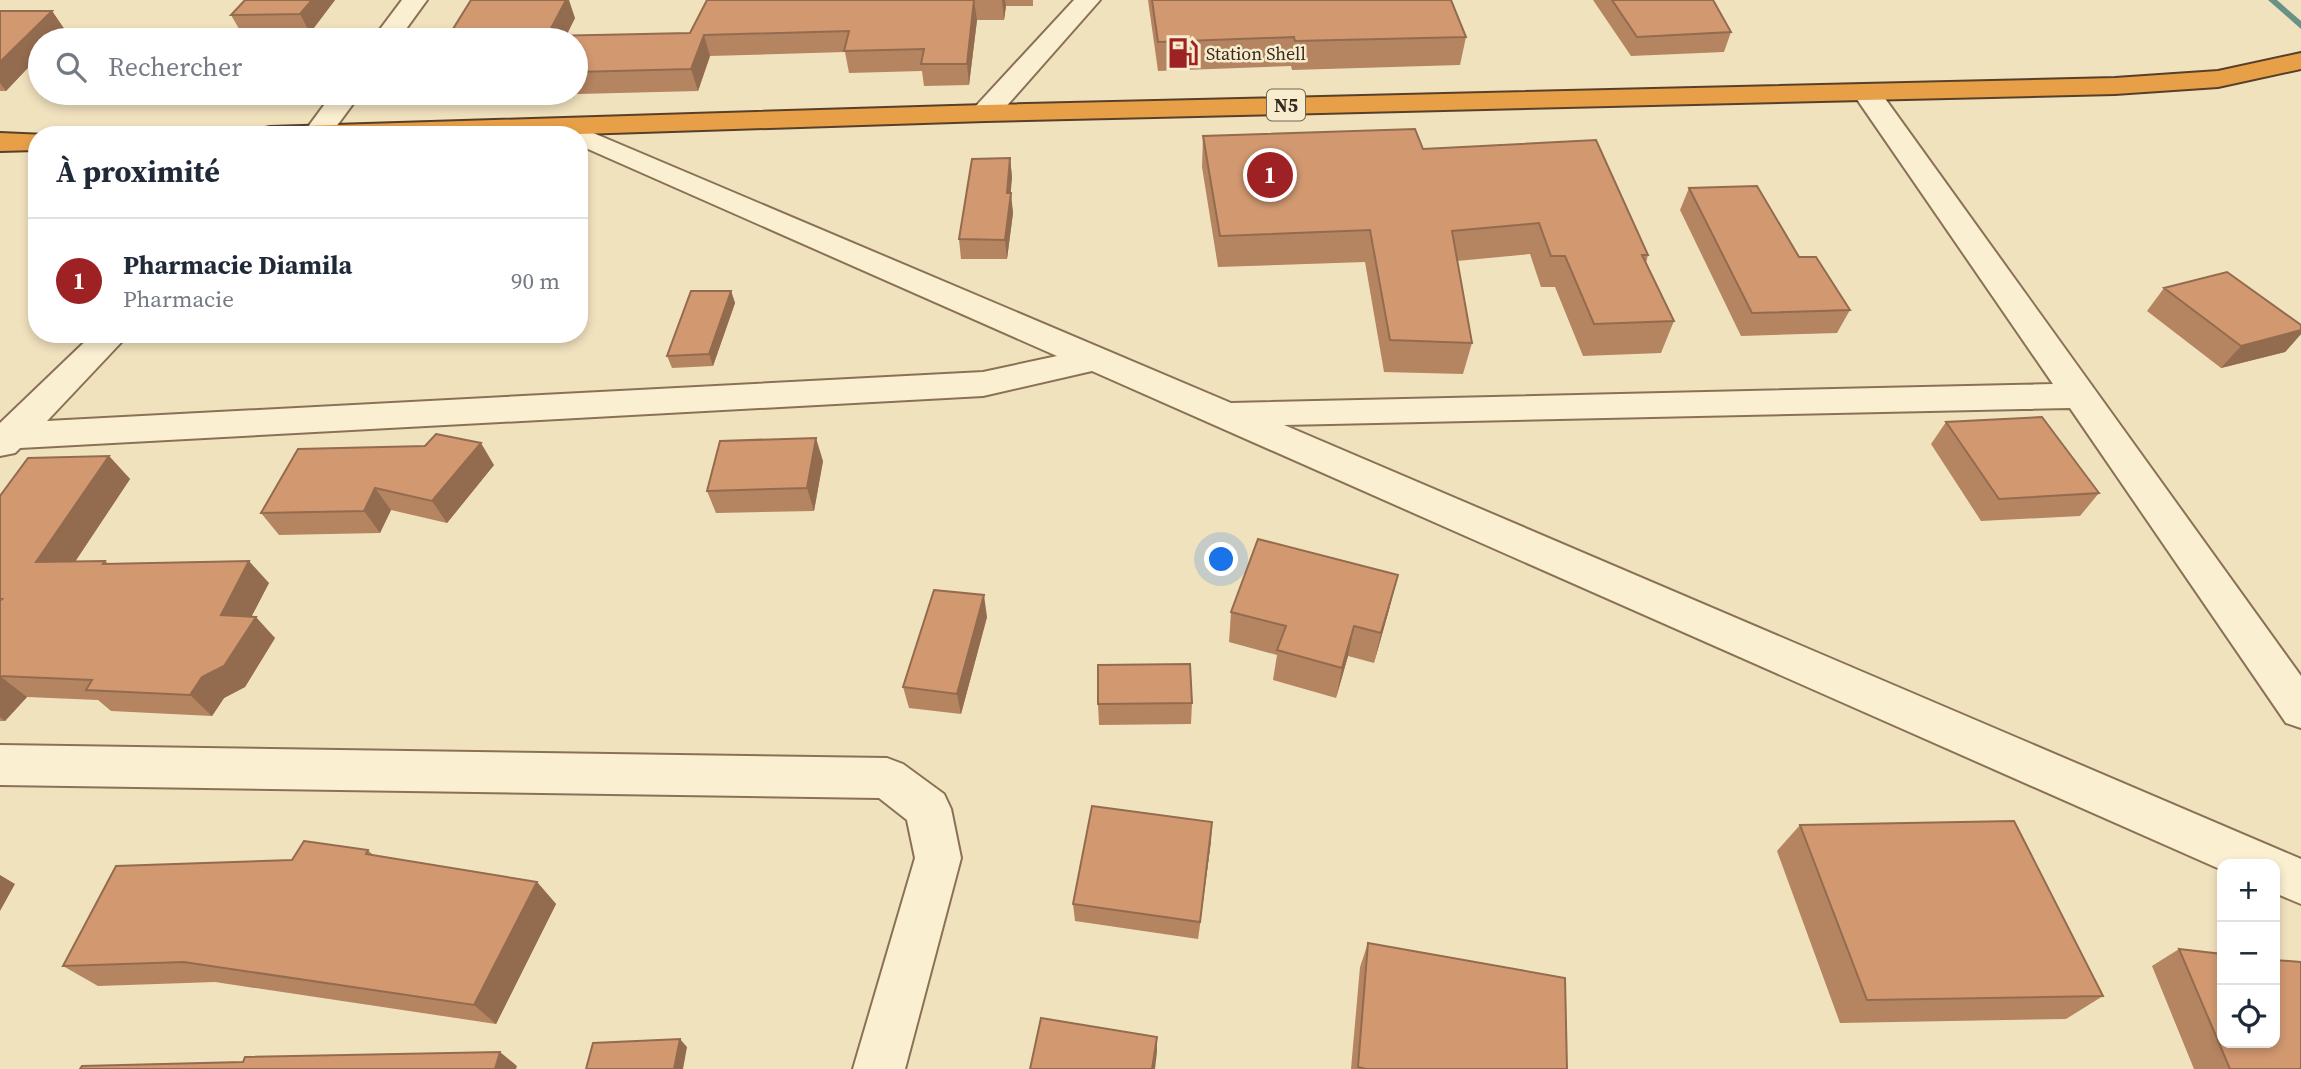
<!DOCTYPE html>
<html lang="fr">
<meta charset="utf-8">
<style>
:root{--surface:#fff;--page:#f2f2f3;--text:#1f2937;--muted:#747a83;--line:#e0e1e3;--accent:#9e2123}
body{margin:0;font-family:"Source Serif 4",serif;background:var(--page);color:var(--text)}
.controls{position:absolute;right:21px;bottom:21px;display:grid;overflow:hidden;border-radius:14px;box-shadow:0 4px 10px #0003}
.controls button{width:63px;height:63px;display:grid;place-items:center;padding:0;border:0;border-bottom:2px solid var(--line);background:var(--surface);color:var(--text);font:35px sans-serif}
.you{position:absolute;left:1222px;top:560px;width:24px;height:24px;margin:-18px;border:5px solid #fff;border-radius:50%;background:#1a73e8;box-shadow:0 0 0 10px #1a73e833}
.badge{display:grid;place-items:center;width:46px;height:46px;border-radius:50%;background:var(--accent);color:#fff;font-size:23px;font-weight:700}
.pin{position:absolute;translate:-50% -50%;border:4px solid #fff;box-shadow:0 2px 7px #0006}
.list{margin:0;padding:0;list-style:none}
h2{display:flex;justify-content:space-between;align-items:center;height:91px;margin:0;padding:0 28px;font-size:30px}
h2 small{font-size:23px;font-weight:400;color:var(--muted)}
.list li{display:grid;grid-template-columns:46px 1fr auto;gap:21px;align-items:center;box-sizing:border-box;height:126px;padding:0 28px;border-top:2px solid var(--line)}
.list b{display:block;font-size:26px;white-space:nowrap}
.list p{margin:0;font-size:23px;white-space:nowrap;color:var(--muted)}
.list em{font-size:23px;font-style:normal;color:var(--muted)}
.icon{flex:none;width:38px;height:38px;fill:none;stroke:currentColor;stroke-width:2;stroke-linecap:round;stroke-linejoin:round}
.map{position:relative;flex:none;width:2301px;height:1069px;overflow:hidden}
.search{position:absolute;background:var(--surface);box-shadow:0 4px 10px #0003;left:28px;top:28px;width:560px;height:77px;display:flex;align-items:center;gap:18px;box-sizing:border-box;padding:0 24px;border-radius:38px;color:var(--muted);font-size:26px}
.panel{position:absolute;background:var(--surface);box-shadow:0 4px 10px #0003;left:28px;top:126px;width:560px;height:217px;border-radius:28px}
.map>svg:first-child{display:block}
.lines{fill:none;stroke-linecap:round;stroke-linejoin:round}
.stream{fill:#699186;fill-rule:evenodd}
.minor-casing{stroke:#8a7156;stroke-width:4}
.highway-casing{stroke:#583f2a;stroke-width:4}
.minor{fill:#fbefd2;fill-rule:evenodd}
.highway{fill:#e7a048;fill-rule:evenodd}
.wall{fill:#b58461}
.shaded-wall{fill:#936b4f}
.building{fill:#d29971;stroke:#936b4f;stroke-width:2}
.labels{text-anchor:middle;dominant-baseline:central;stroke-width:5;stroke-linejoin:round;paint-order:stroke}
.far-poi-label{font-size:18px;fill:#39291b;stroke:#f8ecce;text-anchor:start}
.shield{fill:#f8ecce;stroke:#726451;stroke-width:2}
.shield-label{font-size:19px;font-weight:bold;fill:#39291b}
</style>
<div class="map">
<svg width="2301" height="1069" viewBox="0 0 2301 1069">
<rect width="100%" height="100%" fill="#f1e2be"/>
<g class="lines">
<!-- stream -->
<path class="stream" d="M 2268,0 L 2277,0 L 2301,21 L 2301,29 Z"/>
<defs>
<path id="minor" d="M 402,0 L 427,0 L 398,40 L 372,40 Z
M 1074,0 L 1100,0 L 995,119 L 985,121 L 975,119 L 971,113 L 975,107 Z
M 1866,84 L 1876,86 L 2301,676 L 2301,728 L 2286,723 L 2070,408 L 1284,425 L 2301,859 L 2301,904 L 2275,893 L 2275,864 L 2222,864 L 2222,870 L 1092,371 L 983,396 L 20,448 L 15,453 L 0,456 L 0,423 L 93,334 L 129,334 L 47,421 L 983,372 L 1057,356 L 579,145 L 579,135 L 565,135 L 569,129 L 579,127 L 1231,403 L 2053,384 L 1852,92 L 1856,86 Z
M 333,93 L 361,93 L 330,135 L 302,135 Z
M 0,745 L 887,758 L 903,764 L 944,794 L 951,809 L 961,858 L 905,1069 L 853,1069 L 915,858 L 907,820 L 879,798 L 0,785 Z"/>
<path id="highway" d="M 2301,53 L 2301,69 L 2218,87 L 2115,94 L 985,121 L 550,135 L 256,135 L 260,129 L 270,127 L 985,105 L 2115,78 L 2218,71 Z
M 0,133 L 46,135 L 37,135 L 37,150 L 0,151 Z"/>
</defs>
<!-- minor casing -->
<use href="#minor" class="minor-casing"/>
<!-- highway casing -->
<use href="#highway" class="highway-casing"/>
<!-- minor -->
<use href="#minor" class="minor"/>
<!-- highway -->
<use href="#highway" class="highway"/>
</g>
<!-- wall -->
<path class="wall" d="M 335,0 L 310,33 L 242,34 L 231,15 Z
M 707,0 L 1033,0 L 1033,6 L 1006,6 L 1004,20 L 977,20 L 969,85 L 924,86 L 922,71 L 849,73 L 845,52 L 710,56 L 698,91 L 495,96 L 494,93 L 576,93 L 576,40 L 446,40 L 575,18 L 566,36 L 690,33 Z
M 1148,0 L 1451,0 L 1466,37 L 1460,65 L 1292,70 L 1291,66 L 1158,71 Z
M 1593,0 L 1713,0 L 1731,32 L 1724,52 L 1631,56 Z
M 0,11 L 52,11 L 65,30 L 55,40 L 40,40 L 40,55 L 6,91 L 0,91 Z
M 1203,136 L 1423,149 L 1648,255 L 1646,263 L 1674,321 L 1661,353 L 1583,356 L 1555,287 L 1541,287 L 1530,254 L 1457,261 L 1472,343 L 1463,374 L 1384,372 L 1365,262 L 1218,267 L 1202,167 Z
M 1010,158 L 1012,177 L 1010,193 L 1013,213 L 1007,259 L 961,259 L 959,239 Z
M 1689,188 L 1799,257 L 1850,310 L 1837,333 L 1741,336 L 1680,210 Z
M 2164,288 L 2301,325 L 2301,334 L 2285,352 L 2221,368 L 2147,311 Z
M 731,291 L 735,303 L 713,366 L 672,368 L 667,356 Z
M 1946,422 L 2099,493 L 2080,516 L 1981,521 L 1931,444 Z
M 298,449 L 494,465 L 447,523 L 391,510 L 380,533 L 279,535 L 261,513 Z
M 109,456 L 130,479 L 75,562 L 105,561 L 109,564 L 269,583 L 251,616 L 275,638 L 245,687 L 224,698 L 212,716 L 111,711 L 98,700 L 27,697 L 5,721 L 0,721 L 0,496 Z
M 823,461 L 814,511 L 716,513 L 707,491 Z
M 1390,606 L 1374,663 L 1348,656 L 1336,698 L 1273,680 L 1277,655 L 1229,642 L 1231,612 Z
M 987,617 L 961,714 L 909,708 L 903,687 Z
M 1192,703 L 1191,724 L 1099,725 L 1098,704 Z
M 1800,825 L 2103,996 L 2066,1019 L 1840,1023 L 1777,851 Z
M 1211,841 L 1198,939 L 1075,921 L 1073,904 Z
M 368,850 L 374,856 L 537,882 L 556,904 L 496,1024 L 215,982 L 98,986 L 63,966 L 292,860 Z
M 1368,943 L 1567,1069 L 1351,1069 L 1360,967 Z
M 2179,949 L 2301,1069 L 2194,1069 L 2152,966 Z"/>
<!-- shaded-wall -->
<path class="shaded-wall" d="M 312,0 L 335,0 L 310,33 L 300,14 Z
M 566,0 L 569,0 L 575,18 L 564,40 L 547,36 Z
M 974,0 L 977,20 L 969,85 L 967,64 Z
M 1002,0 L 1005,0 L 1006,6 L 1004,20 Z
M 52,11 L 65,30 L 55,40 L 40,40 L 40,55 L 6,91 L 0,83 L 0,62 Z
M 704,35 L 710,56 L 698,91 L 691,69 Z
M 1010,158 L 1012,177 L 1010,202 L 1011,193 L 1013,213 L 1007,259 L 1005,240 Z
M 731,291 L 735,303 L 713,366 L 709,354 Z
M 2301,330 L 2301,334 L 2285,352 L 2221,368 L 2241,346 Z
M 816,438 L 823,461 L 814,511 L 807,488 Z
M 481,443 L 494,465 L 447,523 L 432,501 Z
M 109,456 L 130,479 L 60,584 L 36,562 Z
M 375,488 L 391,510 L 380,533 L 364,511 Z
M 249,561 L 269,583 L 241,637 L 221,615 Z
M 1398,575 L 1390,606 L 1374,663 L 1381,633 Z
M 984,595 L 987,617 L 961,714 L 957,694 Z
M 256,617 L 275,638 L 245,687 L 224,698 L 212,716 L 190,695 L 202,677 Z
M 1354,626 L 1348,656 L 1336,698 L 1342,668 Z
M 0,676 L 27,697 L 5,721 L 0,717 Z
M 1212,822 L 1211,841 L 1198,939 L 1200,922 Z
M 0,875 L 15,884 L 0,911 Z
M 537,882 L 556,904 L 496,1024 L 474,1005 Z
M 1157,1037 L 1157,1052 L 1155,1069 L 1152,1069 Z
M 680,1039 L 687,1047 L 683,1069 L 674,1069 Z
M 500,1052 L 517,1066 L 516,1069 L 495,1069 Z"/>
<!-- building -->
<path class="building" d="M 245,0 L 312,0 L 300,14 L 231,15 Z
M 471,0 L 566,0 L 547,36 L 690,33 L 707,0 L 974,0 L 967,64 L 921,64 L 924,49 L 844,51 L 849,31 L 704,35 L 691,69 L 576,72 L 576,40 L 446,40 Z
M 1152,0 L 1451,0 L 1466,37 L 1295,41 L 1294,37 L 1158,42 Z
M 1612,0 L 1713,0 L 1731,32 L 1637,37 Z
M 0,11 L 52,11 L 0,62 Z
M 1415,129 L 1423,149 L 1596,140 L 1648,255 L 1642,255 L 1674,321 L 1594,324 L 1565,256 L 1551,256 L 1539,223 L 1452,231 L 1472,343 L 1390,340 L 1370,230 L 1220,236 L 1203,136 Z
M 1010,158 L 1007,193 L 1011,193 L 1005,240 L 959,239 L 972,159 Z
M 1757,186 L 1799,257 L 1816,257 L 1850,310 L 1752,313 L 1689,188 Z
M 2227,272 L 2301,325 L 2301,330 L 2241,346 L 2164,288 Z
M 691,291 L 731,291 L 709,354 L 667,356 Z
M 2042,417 L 2099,493 L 1999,499 L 1946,422 Z
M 436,434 L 481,443 L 432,501 L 375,488 L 364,511 L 261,513 L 298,449 L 425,446 Z
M 816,438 L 807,488 L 707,491 L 720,441 Z
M 109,456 L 36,562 L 105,561 L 103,564 L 249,561 L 221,615 L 256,617 L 224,666 L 202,677 L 190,695 L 86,690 L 92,680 L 0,676 L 0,601 L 2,599 L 0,599 L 0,496 L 28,458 Z
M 1258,539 L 1398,575 L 1381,633 L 1354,626 L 1342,668 L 1277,650 L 1286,626 L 1231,612 Z
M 934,590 L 984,595 L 957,694 L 903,687 Z
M 1190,664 L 1192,703 L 1098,704 L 1098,665 Z
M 1092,806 L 1212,822 L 1200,922 L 1073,904 Z
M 2014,821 L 2103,996 L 1867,1000 L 1800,825 Z
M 304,841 L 368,850 L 366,854 L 537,882 L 474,1005 L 184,962 L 63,966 L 116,866 L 292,860 Z
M 1368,943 L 1565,978 L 1567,1069 L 1366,1069 L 1358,1067 Z
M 2179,949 L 2222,954 L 2222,1043 L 2275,1043 L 2275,960 L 2301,962 L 2301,1069 L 2230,1069 Z
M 1041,1018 L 1157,1037 L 1152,1069 L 1030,1069 Z
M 680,1039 L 674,1069 L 586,1069 L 593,1043 Z
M 500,1052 L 495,1069 L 80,1069 L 82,1066 L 243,1062 L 245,1057 Z"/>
<!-- icons -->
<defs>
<symbol id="fuel-bare" viewBox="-9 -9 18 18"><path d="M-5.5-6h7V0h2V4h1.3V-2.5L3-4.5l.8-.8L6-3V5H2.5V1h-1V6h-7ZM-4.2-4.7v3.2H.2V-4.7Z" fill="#9e2123" stroke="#f8ecce" stroke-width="2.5" paint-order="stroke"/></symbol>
</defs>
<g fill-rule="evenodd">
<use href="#fuel-bare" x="1161" y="31" width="44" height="44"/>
</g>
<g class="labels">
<!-- far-poi labels -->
<g class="far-poi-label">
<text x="1206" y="53">Station Shell</text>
</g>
<!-- shield labels -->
<rect class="shield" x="1267" y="89.5" width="38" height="31" rx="5"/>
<g class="shield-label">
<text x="1286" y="105">N5</text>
</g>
</g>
</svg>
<div class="controls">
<button>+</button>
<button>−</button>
<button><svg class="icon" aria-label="locate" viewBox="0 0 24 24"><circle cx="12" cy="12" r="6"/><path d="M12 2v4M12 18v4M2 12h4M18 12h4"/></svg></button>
</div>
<div class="you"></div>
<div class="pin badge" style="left:1270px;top:175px">1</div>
<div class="search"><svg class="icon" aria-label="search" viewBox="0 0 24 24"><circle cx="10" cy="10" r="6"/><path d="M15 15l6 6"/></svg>Rechercher</div>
<section class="panel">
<h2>À proximité<small></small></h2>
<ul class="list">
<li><span class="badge">1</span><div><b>Pharmacie Diamila</b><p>Pharmacie</p></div><em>90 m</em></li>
</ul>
</section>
</div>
